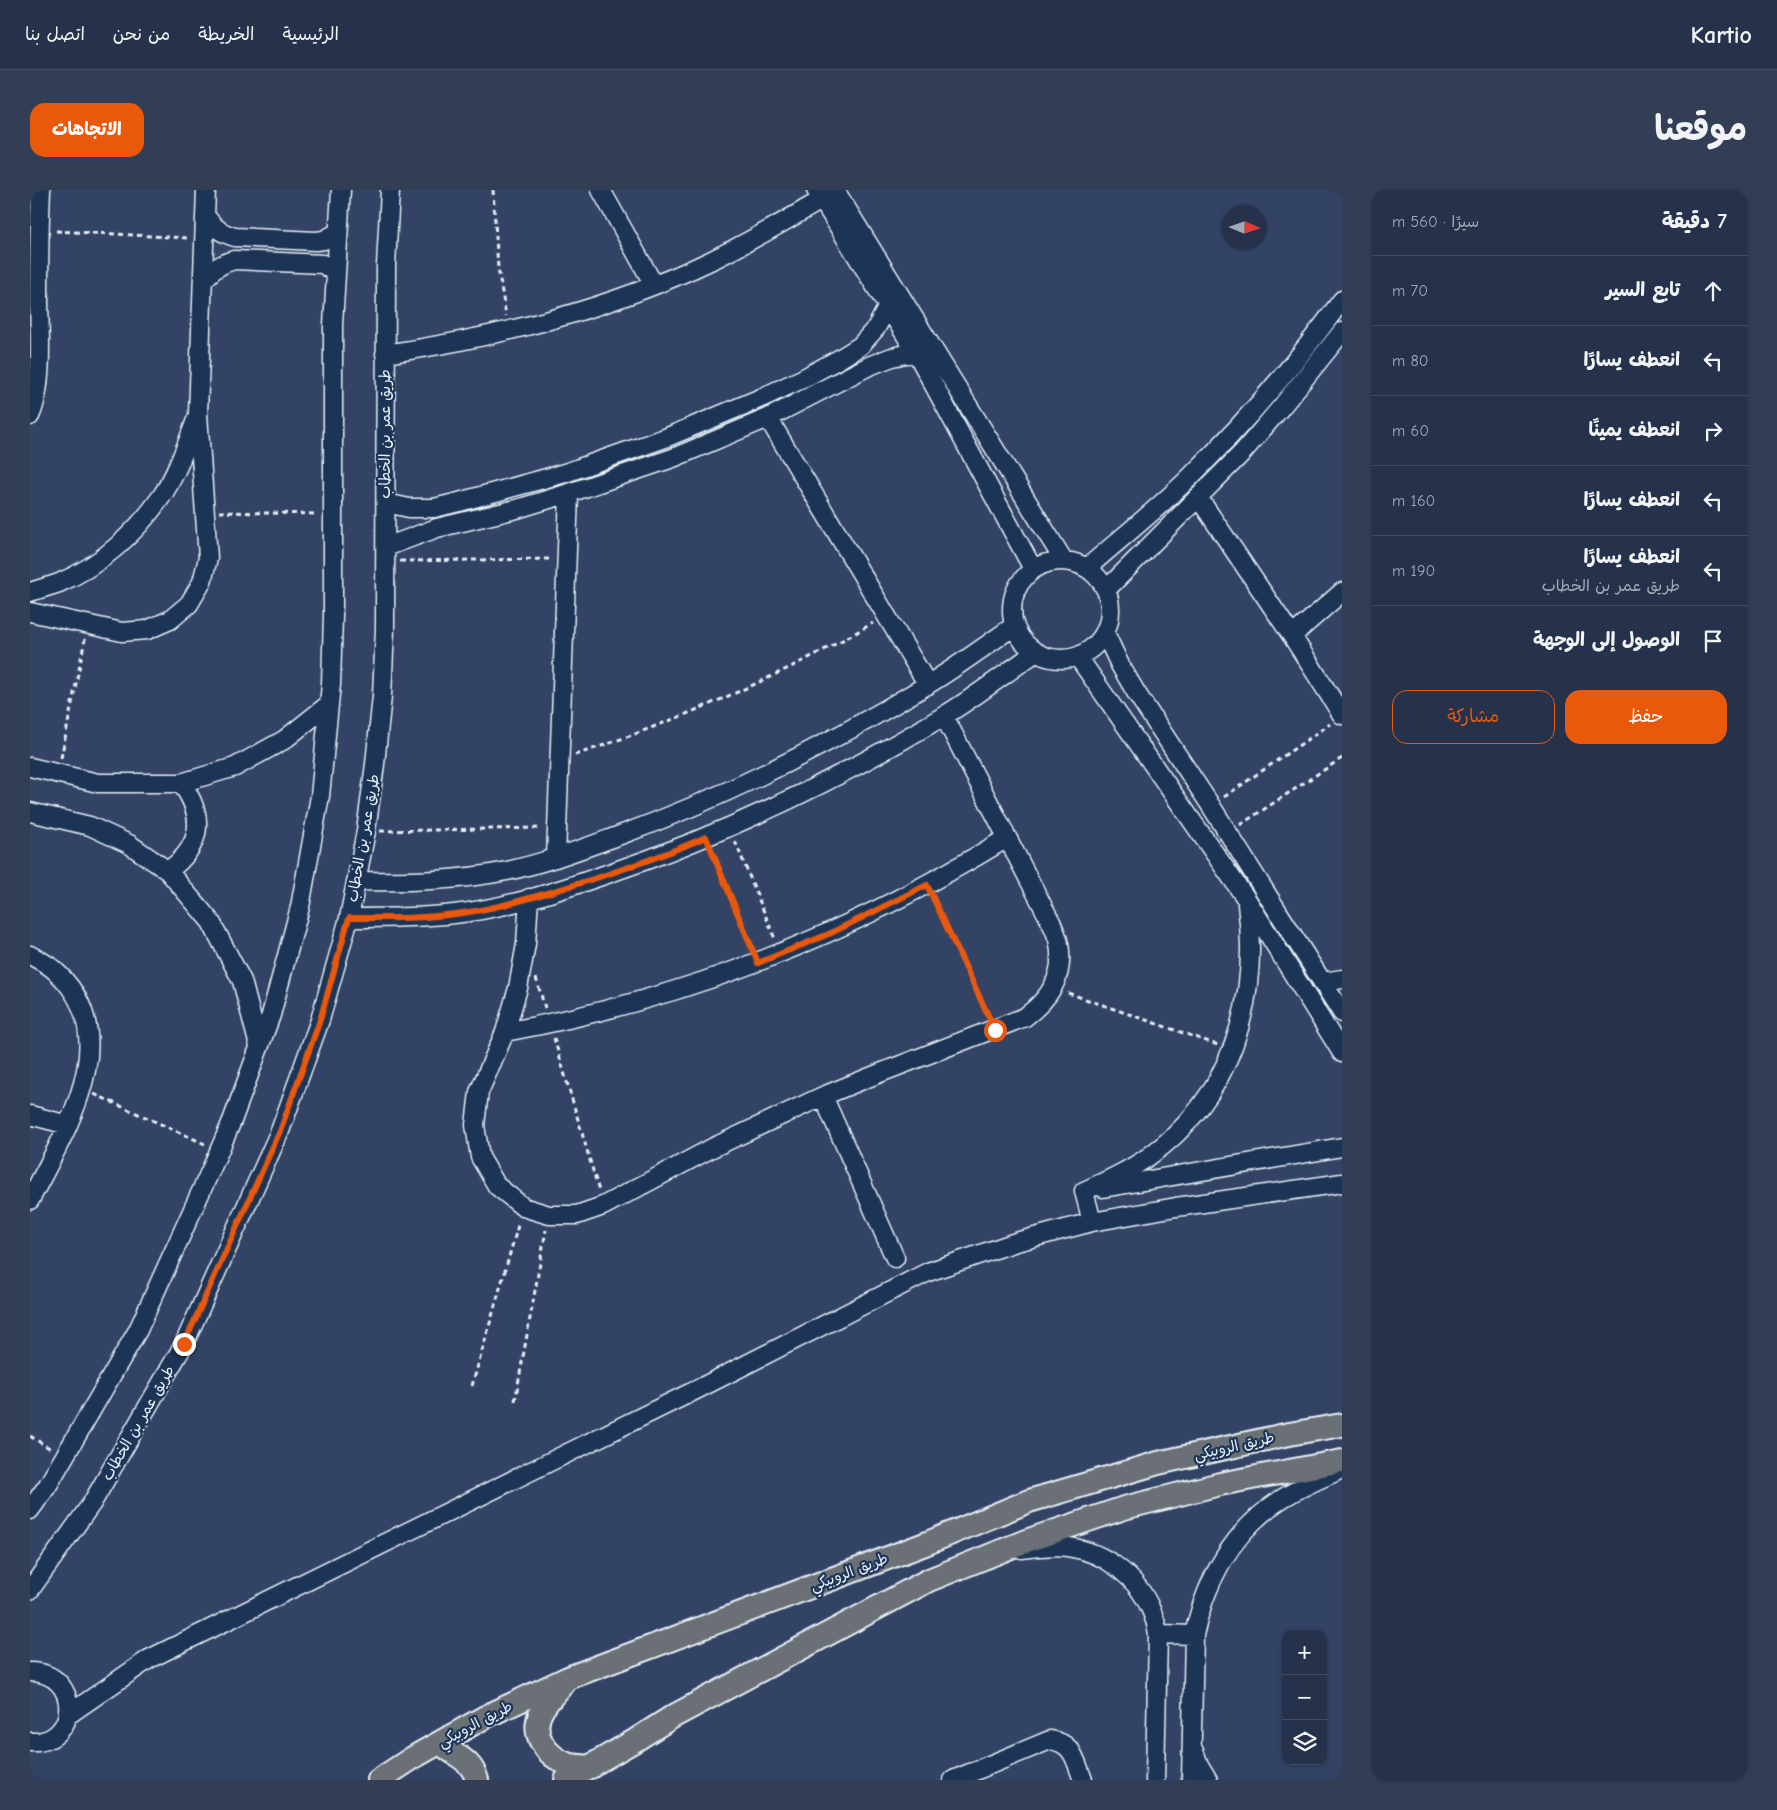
<!DOCTYPE html>
<html lang="ar">
<meta charset="utf-8">
<style>
:root{--surface:#26324c;--page:#323e56;--text:#f1f3f6;--muted:#a4aab5;--line:#424d64;--accent:#ea580c}
body{margin:0;font-family:"Comic Neue","Playpen Sans Arabic",sans-serif;background:var(--page);color:var(--text);direction:rtl}
.controls{position:absolute;right:15px;bottom:15px;display:grid;overflow:hidden;border-radius:10px;box-shadow:0 1px 4px #0004}
.controls button{width:45px;height:45px;display:grid;place-items:center;padding:0;border:0;border-bottom:1px solid var(--line);background:var(--surface);color:var(--text);font:25px sans-serif}
.compass{position:absolute;left:1192px;top:15px;width:45px;height:45px;border-radius:50%;background:var(--surface);box-shadow:0 1px 4px #0004;rotate:92deg}
.stop{position:absolute;width:15px;height:15px;margin:-11px;border:4px solid #ea580c;border-radius:50%;background:#fff}
.stop.end{background:#ea580c;border-color:#fff;box-shadow:0 1px 5px #0008}
.list{margin:0;padding:0;list-style:none}
h2{display:flex;justify-content:space-between;align-items:center;height:65px;margin:0;padding:0 20px;font-size:21px}
h2 small{font-size:16px;font-weight:400;color:var(--muted)}
.list li{display:grid;grid-template-columns:32px 1fr auto;gap:15px;align-items:center;box-sizing:border-box;height:70px;padding:0 20px;border-top:1px solid var(--line)}
.list b{display:block;font-size:19px;white-space:nowrap}
.list p{margin:0;font-size:16px;white-space:nowrap;color:var(--muted)}
.list em{font-size:16px;font-style:normal;color:var(--muted)}
.actions{display:flex;gap:10px;padding:15px 20px}
.actions a{flex:1;padding:11px 0;border:1px solid var(--accent);border-radius:15px;text-align:center;font-size:18px;color:var(--accent)}
.actions .main{background:var(--accent);color:#fff}
.icon{flex:none;width:28px;height:28px;fill:none;stroke:currentColor;stroke-width:2;stroke-linecap:round;stroke-linejoin:round}
.map{position:relative;flex:none;width:1312px;height:1590px;overflow:hidden;direction:ltr;border-radius:15px}
header{display:flex;align-items:center;gap:30px;box-sizing:border-box;height:70px;padding:0 25px;background:var(--surface);border-bottom:1px solid var(--line)}
header strong{font-size:24px}
nav{display:flex;gap:28px;margin-inline-start:auto;font-size:18px}
.intro{display:flex;align-items:center;justify-content:space-between;box-sizing:border-box;height:120px;padding:0 30px}
h1{margin:0;font-size:35px}
.button{padding:12px 22px;border-radius:15px;background:var(--accent);color:#fff;font-size:18px;font-weight:700}
main{display:flex;gap:30px;padding:0 30px}
aside{flex:1;background:var(--surface);border-radius:15px;box-shadow:0 1px 4px #0004}
.map>svg:first-child{display:block}
.lines{fill:none;stroke-linecap:round;stroke-linejoin:round}
.minor-casing{stroke:#e8f1f8;stroke-width:21}
.major-casing{stroke:#e8f1f8;stroke-width:26}
.path{stroke:#e8f1f8;stroke-width:3;stroke-dasharray:5 4;stroke-linecap:butt}
.minor{stroke:#1d3557;stroke-width:18}
.major{stroke:#6a7074;stroke-width:22}
.route{stroke:#ea580c;stroke-width:6}
.labels{text-anchor:middle;dominant-baseline:central;stroke-width:4.5;stroke-linejoin:round;paint-order:stroke}
.street-label{font-size:15px;fill:#e8f1f8;stroke:#1d3557}
</style>
<header>
<strong>Kartio</strong>
<nav><a>الرئيسية</a><a>الخريطة</a><a>من نحن</a><a>اتصل بنا</a></nav>
</header>
<div class="intro"><h1>موقعنا</h1><a class="button">الاتجاهات</a></div>
<main>
<aside>
<h2>7 دقيقة<small>سيرًا · 560 m</small></h2>
<ul class="list">
<li><svg class="icon" aria-label="ahead" viewBox="0 0 24 24"><path d="M12 20V5M6 11l6-6 6 6"/></svg><div><b>تابع السير</b></div><em>70 m</em></li>
<li><svg class="icon" aria-label="left" viewBox="0 0 24 24"><path d="M17 20v-9H6M10 6l-5 5 5 5"/></svg><div><b>انعطف يسارًا</b></div><em>80 m</em></li>
<li><svg class="icon" aria-label="right" viewBox="0 0 24 24"><path d="M7 20v-9h11M14 6l5 5-5 5"/></svg><div><b>انعطف يمينًا</b></div><em>60 m</em></li>
<li><svg class="icon" aria-label="left" viewBox="0 0 24 24"><path d="M17 20v-9H6M10 6l-5 5 5 5"/></svg><div><b>انعطف يسارًا</b></div><em>160 m</em></li>
<li><svg class="icon" aria-label="left" viewBox="0 0 24 24"><path d="M17 20v-9H6M10 6l-5 5 5 5"/></svg><div><b>انعطف يسارًا</b><p>طريق عمر بن الخطاب</p></div><em>190 m</em></li>
<li><svg class="icon" aria-label="arrive" viewBox="0 0 24 24"><path d="M6 21V4h12l-3 4 3 4H6"/></svg><div><b>الوصول إلى الوجهة</b></div></li>
</ul>
<div class="actions"><a class="main">حفظ</a><a>مشاركة</a></div>
</aside>
<div class="map">
<svg width="1312" height="1590" viewBox="0 0 1312 1590">
<rect width="100%" height="100%" fill="#324365"/>
<filter id="ink" filterUnits="userSpaceOnUse"><feTurbulence type="fractalNoise" baseFrequency=".02" numOctaves="2"/><feDisplacementMap in="SourceGraphic" scale="10" xChannelSelector="R" yChannelSelector="G"/><feConvolveMatrix kernelMatrix="1 2 1 2 8 2 1 2 1" color-interpolation-filters="sRGB"/></filter>
<g filter="url(#ink)">
<g class="lines">
<defs>
<path id="minor" d="M 571,0 L 624,95
M 786,0 L 886,162 L 1003,379
M 805,0 L 1034,371
M 176,26 C 184,38 191,43 205,47 L 286,51 L 294,50 L 308,42
M 173,91 C 182,80 190,74 204,70 L 293,74 L 306,83
M 355,164 C 468,147 578,120 682,70 C 720,52 755,31 791,10
M 0,226 C 13,198 10,147 9,115 C 9,77 9,39 11,0
M 738,228 L 898,495
M 1168,307 L 1262,446 L 1312,525
M 356,313 L 379,318 L 404,318 L 429,312 L 535,283 L 635,248 L 731,208 L 772,189 L 809,169 L 830,156 L 846,138 L 858,116
M 356,357 L 407,338 L 487,319 L 539,303 L 643,268 L 738,228 L 839,176 L 862,167 L 886,162
M982 420a49 49 0 1 1 98 0a49 49 0 1 1-98 0Z
M 1057,378 C 1090,349 1125,321 1157,290 C 1214,234 1265,174 1312,110
M 1076,400 L 1212,263 L 1253,215 L 1312,142
M 0,402 C 10,399 20,396 29,393 C 70,376 106,343 131,307 C 147,284 156,256 166,230
M 0,422 L 92,442 L 117,440 L 140,430 L 159,414 L 172,392 L 178,368 L 168,224 L 176,0
M 1075,443 L 1090,475 L 1107,504 L 1181,616 L 1312,823
M 1262,446 L 1312,402
M 1048,467 L 1217,710 L 1312,863
M 0,577 L 68,593 L 151,593 L 205,577 L 254,550 L 298,515
M 0,622 L 60,636 L 99,654 L 138,681 L 181,732 L 212,791 L 229,856
M 526,668 L 539,303
M 138,681 C 172,656 176,627 151,593
M 326,691 C 377,692 427,691 477,681 C 514,673 549,660 585,647 C 694,608 798,555 897,495 C 927,477 955,456 984,436
M 499,708 L 496,754 L 488,798 L 475,842 L 449,902 L 445,935 L 450,967 L 467,996 L 493,1017 L 519,1025 L 547,1025 L 573,1016 L 682,958 L 793,906 L 850,883 L 995,827 C 1019,809 1035,787 1029,754 C 1028,747 1024,739 1021,732 L 914,526
M 319,728 C 354,728 389,728 424,724 C 477,718 528,701 577,684 C 695,644 806,591 912,527 C 944,508 974,484 1005,463
M 0,765 C 7,769 16,773 23,779 C 99,844 35,941 0,1010
M 1293,792 L 1312,789
M 475,842 C 659,808 817,746 977,648
M 793,906 L 865,1068
M 0,925 L 38,935
M 1073,998 L 1312,957
M 1054,1001 C 1076,991 1098,981 1118,967 C 1201,909 1230,811 1217,714
M 1054,1001 L 1062,1032
M 0,1320 L 18,1295 L 108,1140 L 183,975 L 202,931 L 241,825 L 270,717 L 290,606 L 301,494 L 303,426 L 303,135 L 311,0
M 992,1359 C 1007,1357 1023,1355 1038,1357 C 1075,1362 1108,1387 1122,1422 C 1125,1429 1127,1437 1128,1444 L 1125,1590
M 0,1400 L 62,1313 L 154,1154 L 250,941 L 290,830 L 319,728 L 336,641 L 345,574 L 352,506 L 355,439 L 356,76 L 360,0
M 1128,1444 L 1164,1445
M 0,1482 C 52,1482 50,1555 0,1552
M 38,1525 L 119,1469 L 666,1200 L 898,1082 L 986,1052 L 1062,1032 L 1146,1017 L 1312,993
M 1164,1561 L 1169,1575 L 1178,1590
M 923,1590 L 1020,1550 C 1044,1553 1045,1570 1053,1590
M 1161,1590 L 1164,1445 C 1176,1389 1204,1339 1253,1308 C 1272,1296 1292,1288 1312,1279"/>
<path id="major" d="M 534,1493 C 526,1502 515,1513 510,1524 C 501,1546 517,1566 537,1574 C 544,1576 553,1576 561,1577
M 411,1553 C 425,1567 441,1568 447,1590
M 349,1590 L 384,1567 L 455,1527 L 538,1488 L 895,1354 L 999,1311 L 1128,1273 L 1259,1244 L 1312,1235
M 536,1590 L 604,1551 L 642,1527 L 899,1390 L 996,1351 L 1094,1318 L 1190,1294 L 1312,1271"/>
</defs>
<!-- minor casing -->
<use href="#minor" class="minor-casing"/>
<!-- major casing -->
<use href="#major" class="major-casing"/>
<!-- path -->
<path class="path" d="M 463,0 L 468,78 L 476,126
M 26,41 L 159,48
M 189,322 L 288,324
M 370,371 L 521,369
M 545,565 C 650,530 747,488 843,433
M 31,568 L 55,449
M 1194,607 L 1300,534
M 1210,635 L 1312,568
M 350,641 L 512,638
M 705,651 L 745,749
M 682,662 L 722,757
M 903,707 L 958,826
M 506,788 L 515,818
M 1038,803 L 1188,855
M 524,848 L 569,1001
M 64,904 L 175,954
M 442,1196 L 489,1032
M 485,1211 L 516,1040
M 0,1246 L 21,1259"/>
<!-- minor -->
<use href="#minor" class="minor"/>
<!-- major -->
<use href="#major" class="major"/>
</g>
</g>
<g class="lines" filter="url(#ink)">
<!-- route -->
<path class="route" d="M 154,1154 L 250,941 L 290,830 L 319,728 C 354,728 390,729 425,724 C 451,721 475,715 500,708 C 560,691 619,672 676,647 L 728,773 L 801,743 L 897,695 L 965,840"/>
</g>
<g class="labels">
<!-- street labels -->
<g class="street-label">
<text transform="translate(355 244) rotate(-90)">طريق عمر بن الخطاب</text>
<text transform="translate(333 648) rotate(-80)">طريق عمر بن الخطاب</text>
<text transform="translate(108 1233) rotate(-60)">طريق عمر بن الخطاب</text>
<text transform="translate(1204 1256) rotate(-13)">طريق الروبيكي</text>
<text transform="translate(819 1382) rotate(-21)">طريق الروبيكي</text>
<text transform="translate(445 1534) rotate(-28)">طريق الروبيكي</text>
</g>
</g>
</svg>
<div class="controls">
<button>+</button>
<button>−</button>
<button><svg class="icon" aria-label="layers" viewBox="0 0 24 24"><path d="M12 4l9 5-9 5-9-5zM3 14l9 5 9-5"/></svg></button>
</div>
<svg class="compass" viewBox="-18 -18 36 36"><path d="M0-13l5 13h-10z" fill="#e53935"/><path d="M0 13l5-13h-10z" fill="#a4aab5"/></svg>
<div class="stop" style="left:965px;top:840px"></div>
<div class="stop end" style="left:154px;top:1154px"></div>
</div>
</main>
